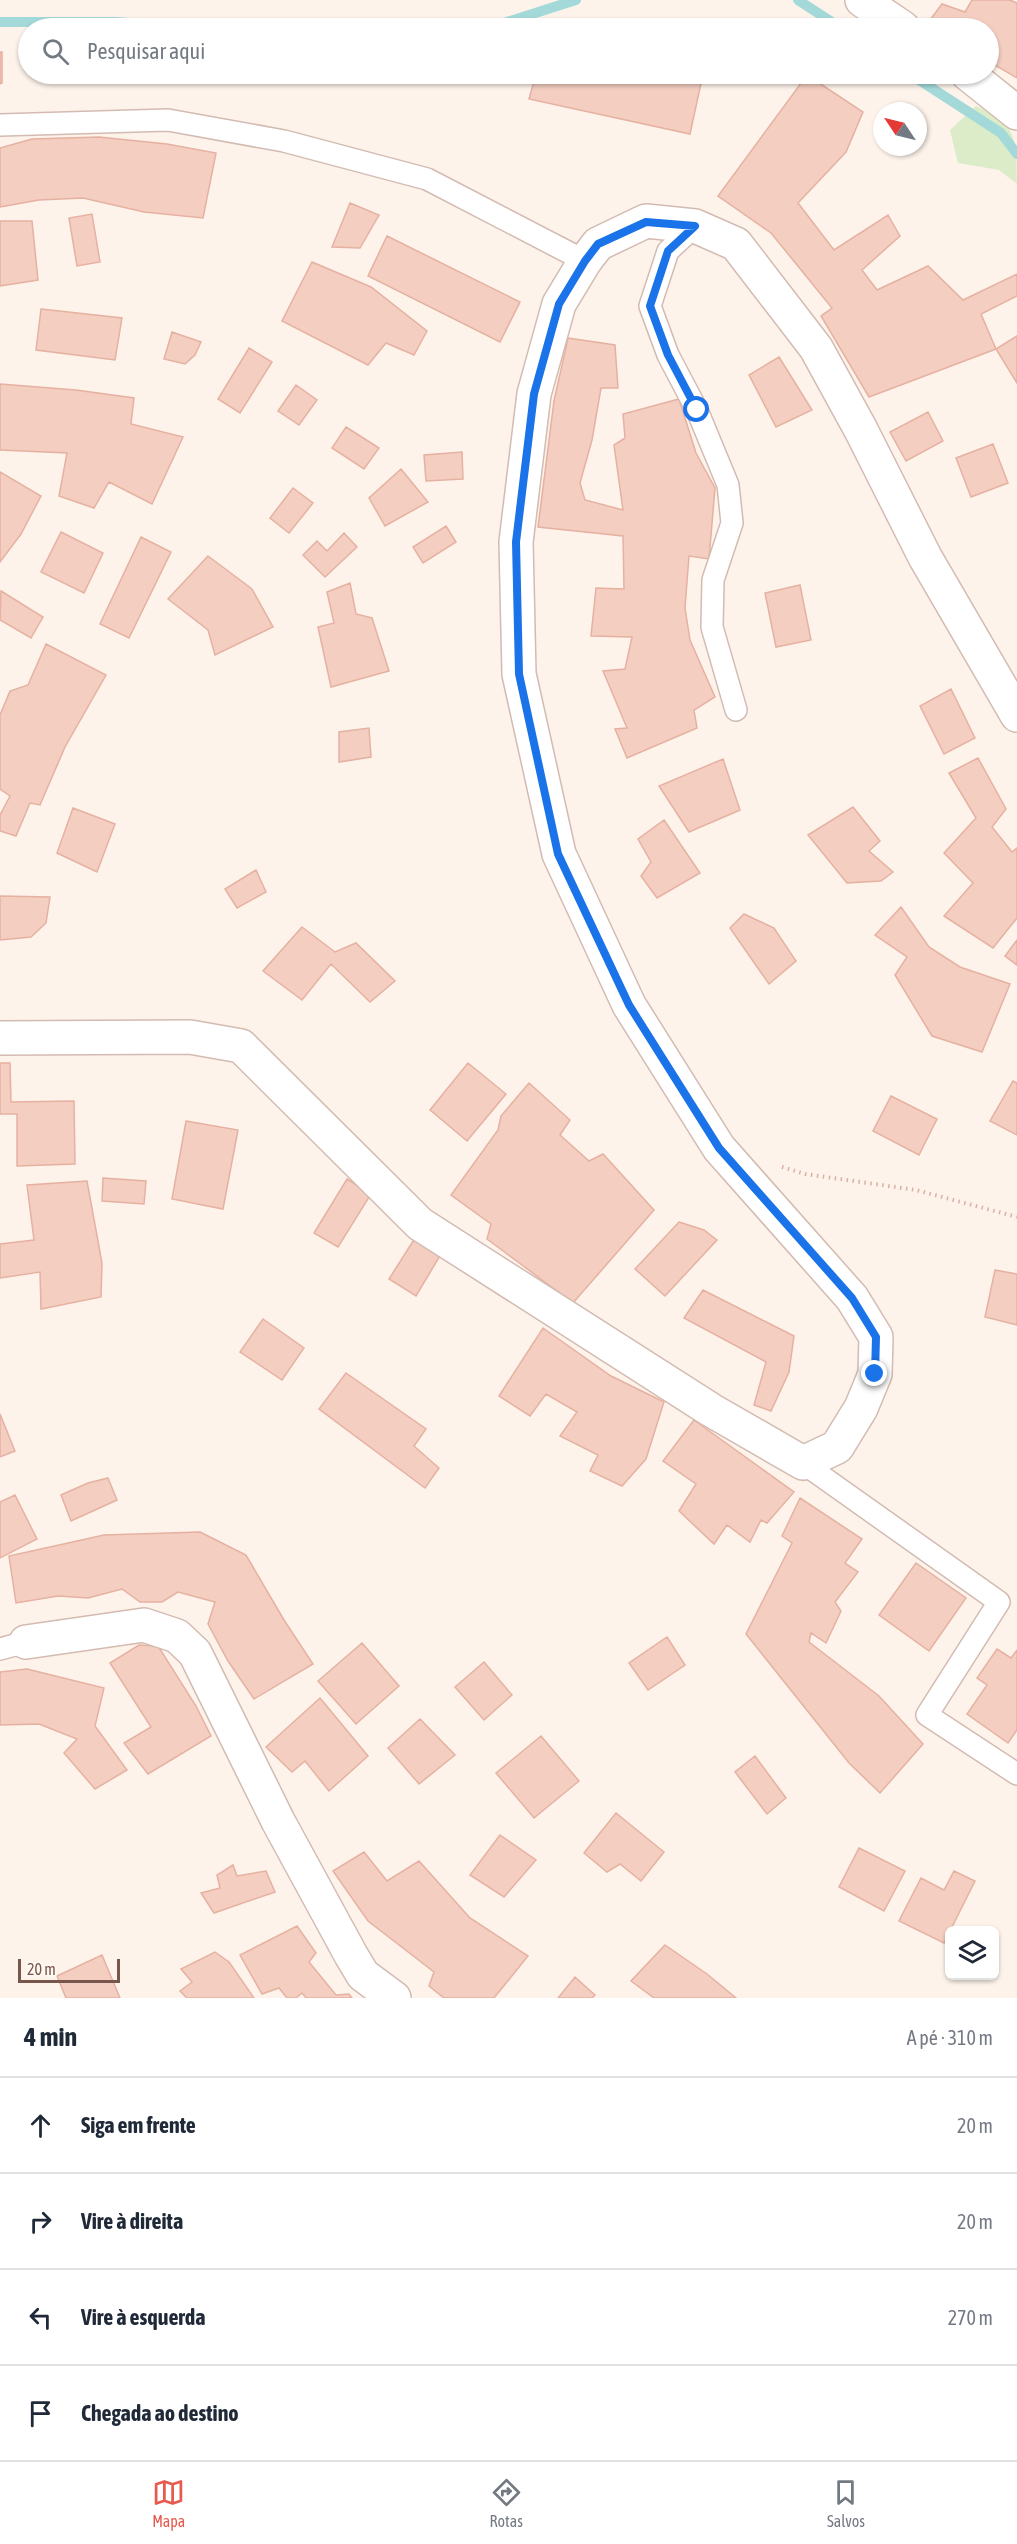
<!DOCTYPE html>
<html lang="pt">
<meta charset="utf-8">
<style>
:root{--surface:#fff;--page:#f6f6f7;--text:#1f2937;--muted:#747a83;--line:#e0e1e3;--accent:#e75a4f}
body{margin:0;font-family:"Asap Condensed",sans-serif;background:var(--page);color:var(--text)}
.controls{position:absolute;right:18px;bottom:18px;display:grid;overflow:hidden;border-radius:9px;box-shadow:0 2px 4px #0004}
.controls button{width:54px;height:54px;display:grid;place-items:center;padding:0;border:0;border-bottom:2px solid var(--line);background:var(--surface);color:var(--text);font:30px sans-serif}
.compass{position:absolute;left:873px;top:102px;width:54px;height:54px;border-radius:50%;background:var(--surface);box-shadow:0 2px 4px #0004;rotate:305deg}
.scale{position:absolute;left:18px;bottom:15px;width:102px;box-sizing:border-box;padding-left:6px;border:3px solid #79564c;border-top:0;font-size:16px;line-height:21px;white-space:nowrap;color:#79564c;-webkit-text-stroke:4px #fff8f1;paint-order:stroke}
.stop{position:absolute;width:18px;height:18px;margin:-14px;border:4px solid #1a73e8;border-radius:50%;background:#fff}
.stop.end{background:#1a73e8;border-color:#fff;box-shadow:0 2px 6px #0008}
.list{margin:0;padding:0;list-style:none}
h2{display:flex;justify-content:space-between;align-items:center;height:78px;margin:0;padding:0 24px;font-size:26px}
h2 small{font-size:20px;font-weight:400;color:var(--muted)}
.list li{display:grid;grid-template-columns:39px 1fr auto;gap:18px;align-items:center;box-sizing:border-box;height:96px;padding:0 24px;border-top:2px solid var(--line)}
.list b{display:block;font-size:22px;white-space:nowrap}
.list em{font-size:20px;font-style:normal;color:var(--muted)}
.icon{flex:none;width:33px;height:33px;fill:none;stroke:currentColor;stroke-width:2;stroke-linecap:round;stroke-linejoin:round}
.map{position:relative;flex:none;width:1017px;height:1998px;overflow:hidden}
.search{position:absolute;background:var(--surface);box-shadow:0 2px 4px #0004;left:18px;right:18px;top:18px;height:66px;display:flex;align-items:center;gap:15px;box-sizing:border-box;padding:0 21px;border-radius:33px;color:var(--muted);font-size:22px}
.sheet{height:462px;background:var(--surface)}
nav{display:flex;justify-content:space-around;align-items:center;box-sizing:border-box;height:84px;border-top:2px solid var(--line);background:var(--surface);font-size:16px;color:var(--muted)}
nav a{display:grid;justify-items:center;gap:3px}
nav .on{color:var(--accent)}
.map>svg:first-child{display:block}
.green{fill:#dcecc8}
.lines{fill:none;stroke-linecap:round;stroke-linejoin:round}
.stream{stroke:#a4d9da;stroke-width:10}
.building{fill:#f3cec1;stroke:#e6b1a1;stroke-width:1.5}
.service-casing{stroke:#d3bbb2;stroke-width:24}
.minor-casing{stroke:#d3bbb2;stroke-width:36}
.path{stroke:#d9b0a4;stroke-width:4;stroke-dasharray:1.5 4.5;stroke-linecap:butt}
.service{stroke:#fff;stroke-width:21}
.minor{stroke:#fff;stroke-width:33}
.route{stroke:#1a73e8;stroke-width:8}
</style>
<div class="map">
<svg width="1017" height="1998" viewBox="0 0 1017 1998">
<rect width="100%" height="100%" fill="#fdf3ea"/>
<!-- green -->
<path class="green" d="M 976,106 C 1017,124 1017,138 1017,184 L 999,170 L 958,163 L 950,130 Z"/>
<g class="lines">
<!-- stream -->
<path class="stream" d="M 798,0 L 841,28
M 0,22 L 116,22 L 194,28
M 488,28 L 576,0
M 910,74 L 1001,133 L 1017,154"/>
</g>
<!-- building -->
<path class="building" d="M 972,0 L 1010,0 L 1017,3 L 1017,78 L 988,61 L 988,28 L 924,28 L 942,4 L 965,12 Z
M 0,52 L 2,52 L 2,83 L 0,84 Z
M 536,74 L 703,74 L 690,134 L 529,99 Z
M 807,75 L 863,112 L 846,152 L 798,203 L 834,250 L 888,215 L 900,236 L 862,270 L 877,290 L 928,266 L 963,300 L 1017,274 L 1017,296 L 981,314 L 996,349 L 869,397 L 821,316 L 832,308 L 771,233 L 718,196 Z
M 99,137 L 167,144 L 216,153 L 203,218 L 144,212 L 83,198 L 39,200 L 0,207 L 0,148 L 32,139 Z
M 350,203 L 379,215 L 360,248 L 332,247 Z
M 92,214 L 100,262 L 77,266 L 69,218 Z
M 0,221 L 32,221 L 38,280 L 0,286 Z
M 387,236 L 520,302 L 500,342 L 368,276 Z
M 312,262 L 371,287 L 427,331 L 414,355 L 386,343 L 368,365 L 282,321 Z
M 41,309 L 122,318 L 115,360 L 36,350 Z
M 172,332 L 201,342 L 195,355 L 185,364 L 164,359 Z
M 1017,336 L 1017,383 L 996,349 Z
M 568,338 L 615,345 L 618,388 L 601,388 L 592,440 L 580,483 L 585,500 L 623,510 L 614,445 L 625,438 L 623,414 L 679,399 L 696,453 L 715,488 L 709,559 L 689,556 L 685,608 L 690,640 L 715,697 L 694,710 L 697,728 L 627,758 L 615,729 L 627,728 L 603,671 L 625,669 L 632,637 L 591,636 L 596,588 L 624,589 L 623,536 L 538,527 L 554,401 Z
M 249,348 L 272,362 L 240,413 L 218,399 Z
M 779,357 L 812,410 L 776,427 L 749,375 Z
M 0,384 L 76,390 L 134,398 L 131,424 L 183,437 L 152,504 L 109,482 L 94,508 L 59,496 L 67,453 L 0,450 Z
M 296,385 L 317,400 L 299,425 L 278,411 Z
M 928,412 L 943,441 L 906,461 L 890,432 Z
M 346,427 L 379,448 L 364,469 L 332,448 Z
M 993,444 L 1008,483 L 971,497 L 956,458 Z
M 462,452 L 463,479 L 426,481 L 424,455 Z
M 401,469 L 428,502 L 385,526 L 369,498 Z
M 0,472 L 41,496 L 21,534 L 0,562 Z
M 293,488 L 313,503 L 289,533 L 270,518 Z
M 446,526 L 456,542 L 423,563 L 413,547 Z
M 61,532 L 103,553 L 84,593 L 41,572 Z
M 344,533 L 357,547 L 325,577 L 303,555 L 317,541 L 327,551 Z
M 141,537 L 171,552 L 129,638 L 100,624 Z
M 208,556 L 252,589 L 273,627 L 215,655 L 208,630 L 168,599 Z
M 350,583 L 356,614 L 372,618 L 389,671 L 331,687 L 318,627 L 334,623 L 327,592 Z
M 800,585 L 811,640 L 776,647 L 765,593 Z
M 1,591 L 43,617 L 31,638 L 0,620 Z
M 46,644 L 106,675 L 65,747 L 40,805 L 30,803 L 16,836 L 0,831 L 0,815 L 10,796 L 0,789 L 0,715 L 10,691 L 28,685 Z
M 951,689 L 975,738 L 944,754 L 920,706 Z
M 369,728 L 371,757 L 339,762 L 339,732 Z
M 978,758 L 1006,809 L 992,827 L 1012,852 L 1017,848 L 1017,918 L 993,948 L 944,916 L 973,883 L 944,853 L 976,818 L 949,773 Z
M 723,759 L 740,810 L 689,832 L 659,786 Z
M 853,807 L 880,841 L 869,851 L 893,872 L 881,881 L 847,883 L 808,835 Z
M 73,808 L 115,824 L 97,872 L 57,853 Z
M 664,820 L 700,873 L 657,898 L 641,876 L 651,862 L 638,839 Z
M 256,870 L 266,892 L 237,908 L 225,889 Z
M 0,896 L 50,897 L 46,923 L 31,937 L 0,940 Z
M 901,907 L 929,947 L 960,967 L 1010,984 L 982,1052 L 932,1036 L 895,975 L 907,957 L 875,935 Z
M 744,914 L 774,928 L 796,961 L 769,984 L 730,928 Z
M 302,927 L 335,952 L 356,943 L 395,981 L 370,1002 L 331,964 L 302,1000 L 263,971 Z
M 1017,940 L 1017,965 L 1005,956 Z
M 0,1063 L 10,1063 L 11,1102 L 74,1101 L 75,1164 L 17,1166 L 17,1114 L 0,1114 Z
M 468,1063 L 506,1094 L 467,1141 L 430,1110 Z
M 1013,1081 L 1017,1083 L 1017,1135 L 990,1121 Z
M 529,1083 L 570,1120 L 560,1135 L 589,1161 L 603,1154 L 654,1210 L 573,1303 L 487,1239 L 491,1224 L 451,1195 L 498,1130 L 501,1116 Z
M 891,1096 L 937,1119 L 919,1155 L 873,1131 Z
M 186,1121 L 238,1130 L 223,1209 L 172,1199 Z
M 103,1178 L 146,1181 L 144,1204 L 102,1201 Z
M 347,1179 L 371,1194 L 338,1247 L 314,1233 Z
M 87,1181 L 102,1263 L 101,1297 L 41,1309 L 40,1272 L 0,1278 L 0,1244 L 34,1240 L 27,1185 Z
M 679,1222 L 704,1230 L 717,1240 L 665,1296 L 635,1269 Z
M 415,1238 L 441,1254 L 416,1296 L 389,1279 Z
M 995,1270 L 1017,1274 L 1017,1325 L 985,1317 Z
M 703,1290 L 794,1336 L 789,1372 L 771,1411 L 754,1405 L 766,1362 L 684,1318 Z
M 263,1319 L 304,1348 L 282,1380 L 240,1352 Z
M 543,1328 L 611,1376 L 664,1402 L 646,1459 L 622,1486 L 590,1471 L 598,1455 L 560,1436 L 577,1412 L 546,1394 L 530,1416 L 499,1396 Z
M 346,1373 L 426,1429 L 414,1446 L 439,1468 L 425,1488 L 319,1409 Z
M 0,1414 L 15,1451 L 0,1457 Z
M 694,1420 L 794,1492 L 767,1523 L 761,1520 L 750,1542 L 727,1525 L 714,1544 L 679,1511 L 696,1484 L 663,1461 Z
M 108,1478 L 117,1500 L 71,1521 L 61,1495 L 88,1483 Z
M 15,1495 L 37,1539 L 0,1558 L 0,1502 Z
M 800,1498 L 862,1539 L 845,1563 L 858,1572 L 835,1602 L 841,1611 L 826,1643 L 811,1633 L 809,1642 L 879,1696 L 923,1744 L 880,1793 L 849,1763 L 746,1634 L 792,1543 L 782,1536 Z
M 200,1532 L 246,1555 L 284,1620 L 313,1664 L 254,1699 L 228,1661 L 208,1624 L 215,1602 L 178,1592 L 162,1602 L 140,1602 L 122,1589 L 88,1598 L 58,1596 L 16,1603 L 9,1556 L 104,1535 Z
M 916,1563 L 966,1598 L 929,1651 L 879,1615 Z
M 667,1637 L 685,1665 L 648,1690 L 629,1663 Z
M 362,1643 L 399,1686 L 356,1724 L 318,1681 Z
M 139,1645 L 158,1646 L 196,1706 L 211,1736 L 148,1774 L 124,1743 L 151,1727 L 110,1663 Z
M 997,1649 L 1011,1658 L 1017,1650 L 1017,1730 L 1008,1743 L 967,1714 L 987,1685 L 977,1678 Z
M 484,1662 L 512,1695 L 484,1720 L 455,1687 Z
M 27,1669 L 104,1688 L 95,1726 L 127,1770 L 95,1789 L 64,1753 L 77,1739 L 39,1724 L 0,1725 L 0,1672 Z
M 320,1698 L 368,1756 L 329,1791 L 305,1761 L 292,1772 L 266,1747 Z
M 420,1719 L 455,1755 L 419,1784 L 388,1748 Z
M 541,1736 L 579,1781 L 534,1818 L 496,1773 Z
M 755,1756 L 786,1798 L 767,1814 L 735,1772 Z
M 616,1813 L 664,1852 L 641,1881 L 620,1864 L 607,1872 L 584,1853 Z
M 500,1835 L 536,1860 L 504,1897 L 470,1875 Z
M 859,1848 L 905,1871 L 884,1911 L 839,1887 Z
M 364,1852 L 387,1881 L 419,1861 L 470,1918 L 528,1956 L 494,1998 L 444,1998 L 429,1986 L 434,1972 L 368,1921 L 333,1871 Z
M 233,1865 L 237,1876 L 266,1871 L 275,1892 L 214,1913 L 201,1893 L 220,1888 L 217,1875 Z
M 954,1871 L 975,1881 L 944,1943 L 899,1921 L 921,1878 L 944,1890 Z
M 297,1926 L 316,1953 L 309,1962 L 336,1995 L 349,1994 L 352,1998 L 306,1998 L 302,1993 L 296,1998 L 287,1998 L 279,1988 L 262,1994 L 240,1955 Z
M 665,1945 L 707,1974 L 736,1998 L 654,1998 L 631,1981 Z
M 215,1952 L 229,1962 L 254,1998 L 187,1998 L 180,1991 L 192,1982 L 181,1969 Z
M 102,1955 L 120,1998 L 66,1998 L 57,1976 Z
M 575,1977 L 595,1995 L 592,1998 L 558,1998 Z"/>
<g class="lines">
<defs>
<path id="service" d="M 0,125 L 168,120 L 284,141 L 427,179 L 585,261
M 695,226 L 668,251 L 650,306 L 668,355 L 697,410 L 728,485 L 732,523 L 713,580 L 712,627 L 736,710
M 803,1463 L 999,1602 L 927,1715 L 1017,1774
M 0,1649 L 26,1642"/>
<path id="minor" d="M 862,0 L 903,28
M 968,74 L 1017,113
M 0,1038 L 190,1037 L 241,1046 L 420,1224 L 711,1410 L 803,1463 L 837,1447 L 861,1408 L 875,1374 L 876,1337 L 852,1298 L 719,1148 L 629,1005 L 559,854 L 519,674 L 516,542 L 534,394 L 559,304 L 585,261 L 598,244 L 646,221 L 695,226 L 736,244 L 816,348 L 861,430 L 925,557 L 1017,715
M 26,1642 L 144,1625 L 177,1636 L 195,1653 L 278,1821 L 351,1955 L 363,1975 L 394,1998"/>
</defs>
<!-- service casing -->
<use href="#service" class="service-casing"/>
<!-- minor casing -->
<use href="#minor" class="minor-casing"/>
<!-- path -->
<path class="path" d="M 782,1167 L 805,1174 L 916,1190 L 1017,1217"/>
<!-- service -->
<use href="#service" class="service"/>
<!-- minor -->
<use href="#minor" class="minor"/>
</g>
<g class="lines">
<!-- route -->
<path class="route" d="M 697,410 L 668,355 L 650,306 L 668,251 L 695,226 L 646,222 L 598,244 L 585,261 L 559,304 L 534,394 L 516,542 L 519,674 L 558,854 L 629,1005 L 719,1148 L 852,1298 L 876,1337 L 875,1374"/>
</g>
</svg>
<div class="controls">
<button><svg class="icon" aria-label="layers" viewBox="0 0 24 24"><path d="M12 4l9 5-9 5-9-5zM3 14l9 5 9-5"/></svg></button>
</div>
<svg class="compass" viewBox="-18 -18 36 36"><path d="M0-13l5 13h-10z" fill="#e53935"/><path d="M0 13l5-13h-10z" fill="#747a83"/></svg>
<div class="scale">20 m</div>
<div class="stop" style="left:697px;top:410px"></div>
<div class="stop end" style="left:875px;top:1374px"></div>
<div class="search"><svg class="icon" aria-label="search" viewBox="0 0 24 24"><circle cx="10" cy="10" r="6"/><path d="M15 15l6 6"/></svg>Pesquisar aqui</div>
</div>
<section class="sheet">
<h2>4 min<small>A pé · 310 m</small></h2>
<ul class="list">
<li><svg class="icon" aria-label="ahead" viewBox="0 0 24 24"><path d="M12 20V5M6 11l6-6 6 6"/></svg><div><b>Siga em frente</b></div><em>20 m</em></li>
<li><svg class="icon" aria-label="right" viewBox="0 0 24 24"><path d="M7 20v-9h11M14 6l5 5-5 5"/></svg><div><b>Vire à direita</b></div><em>20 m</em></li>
<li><svg class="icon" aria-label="left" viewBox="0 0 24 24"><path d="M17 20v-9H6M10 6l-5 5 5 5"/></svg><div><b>Vire à esquerda</b></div><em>270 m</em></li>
<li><svg class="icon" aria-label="arrive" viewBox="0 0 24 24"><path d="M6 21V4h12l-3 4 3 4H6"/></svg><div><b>Chegada ao destino</b></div></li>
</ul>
</section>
<nav>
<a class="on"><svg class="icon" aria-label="map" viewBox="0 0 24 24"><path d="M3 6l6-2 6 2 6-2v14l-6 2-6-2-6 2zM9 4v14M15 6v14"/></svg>Mapa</a>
<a><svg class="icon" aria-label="directions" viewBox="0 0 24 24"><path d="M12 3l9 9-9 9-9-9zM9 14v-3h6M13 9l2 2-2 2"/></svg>Rotas</a>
<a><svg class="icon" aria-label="saved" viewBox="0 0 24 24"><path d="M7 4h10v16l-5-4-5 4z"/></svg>Salvos</a>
</nav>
